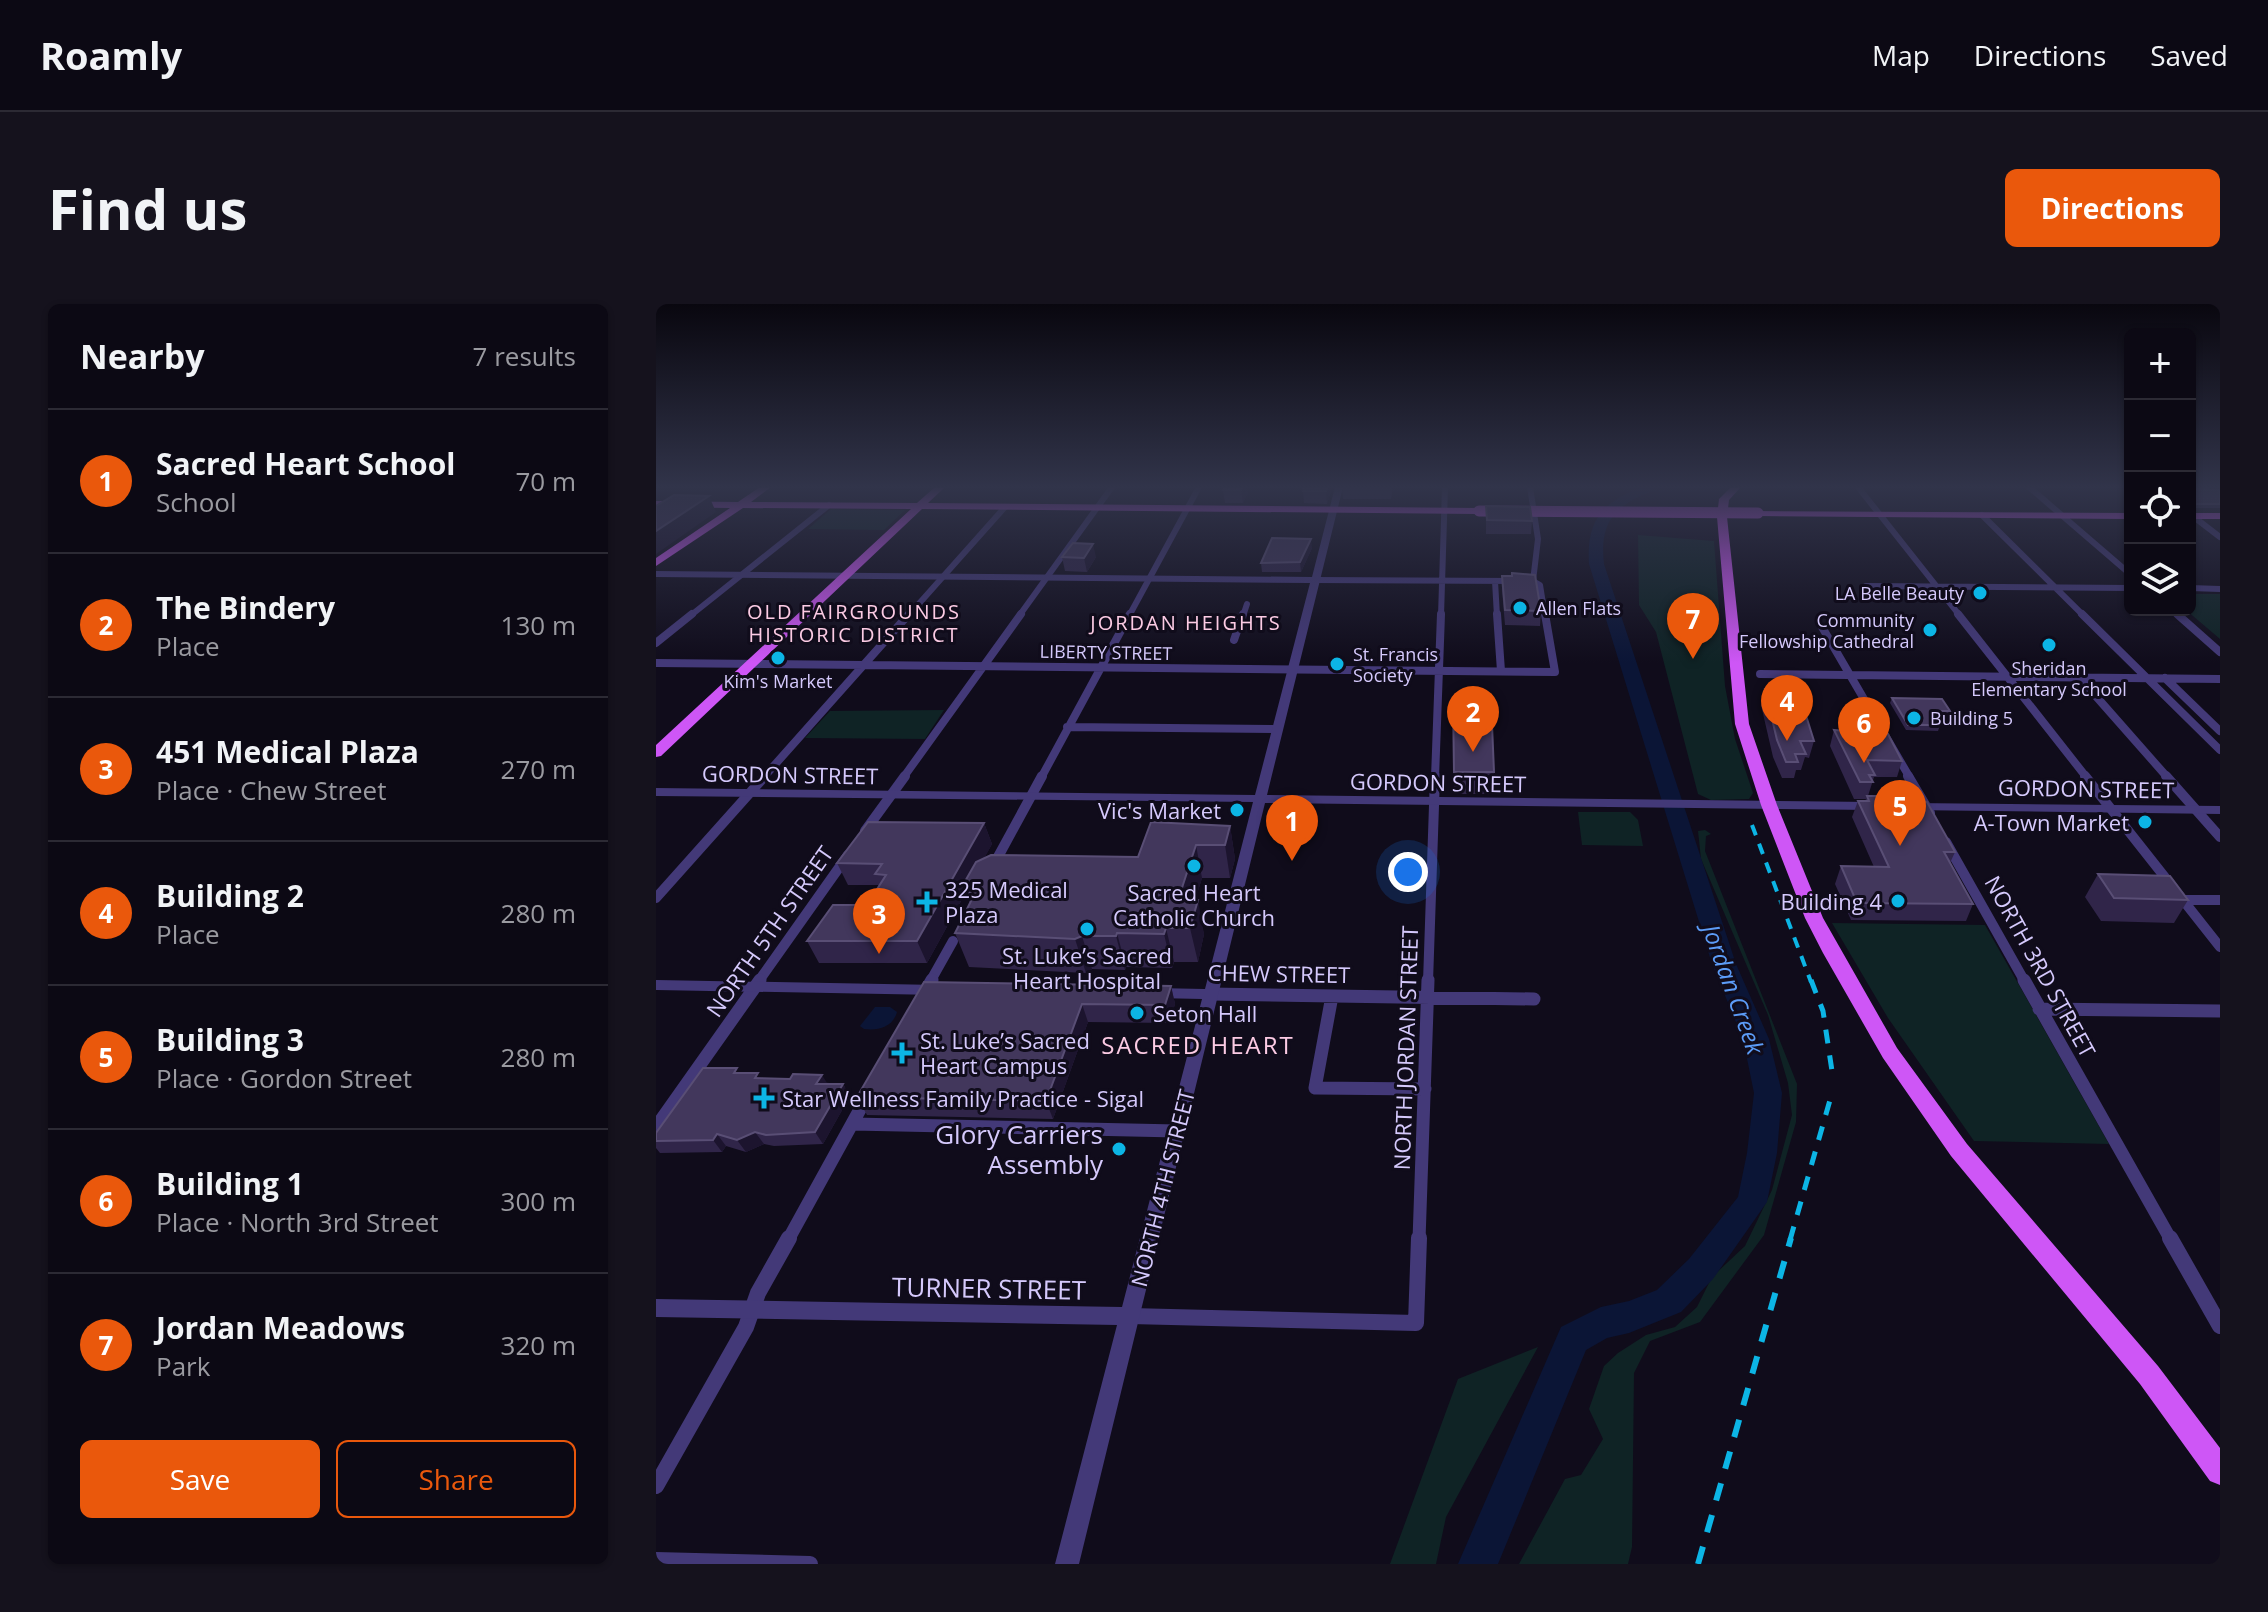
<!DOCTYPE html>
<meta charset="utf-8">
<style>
:root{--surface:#0c0914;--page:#15121d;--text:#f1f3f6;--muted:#9a9aa0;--line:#2c2a34;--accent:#ea580c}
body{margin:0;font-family:"Open Sans",sans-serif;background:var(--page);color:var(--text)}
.controls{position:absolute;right:24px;top:24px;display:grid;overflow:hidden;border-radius:12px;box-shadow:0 2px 6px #0004}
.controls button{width:72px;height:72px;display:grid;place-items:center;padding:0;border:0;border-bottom:2px solid var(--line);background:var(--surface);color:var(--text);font:40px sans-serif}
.you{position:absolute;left:752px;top:568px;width:28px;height:28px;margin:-20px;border:6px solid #fff;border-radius:50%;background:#1a73e8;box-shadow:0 0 0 12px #1a73e833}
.badge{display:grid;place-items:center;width:52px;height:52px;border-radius:50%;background:var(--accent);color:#fff;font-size:26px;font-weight:700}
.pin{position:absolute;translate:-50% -66px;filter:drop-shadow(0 2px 4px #0008)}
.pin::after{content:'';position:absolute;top:42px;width:28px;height:24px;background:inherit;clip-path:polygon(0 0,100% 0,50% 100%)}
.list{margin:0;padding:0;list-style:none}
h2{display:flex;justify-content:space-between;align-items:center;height:104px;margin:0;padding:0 32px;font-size:34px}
h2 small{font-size:26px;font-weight:400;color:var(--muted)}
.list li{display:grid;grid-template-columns:52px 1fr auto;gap:24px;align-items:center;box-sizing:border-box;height:144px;padding:0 32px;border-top:2px solid var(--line)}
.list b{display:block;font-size:30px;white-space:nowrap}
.list p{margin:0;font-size:26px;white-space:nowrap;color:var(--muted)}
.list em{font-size:26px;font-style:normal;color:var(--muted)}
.actions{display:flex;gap:16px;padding:24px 32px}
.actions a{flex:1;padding:18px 0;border:2px solid var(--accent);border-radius:12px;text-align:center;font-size:28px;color:var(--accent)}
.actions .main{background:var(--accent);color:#fff}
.icon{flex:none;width:44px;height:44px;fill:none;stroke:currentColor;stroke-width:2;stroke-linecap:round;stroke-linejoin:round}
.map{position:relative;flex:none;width:1564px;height:1260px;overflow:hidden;border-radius:12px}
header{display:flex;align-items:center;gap:48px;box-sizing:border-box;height:112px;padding:0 40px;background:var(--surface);border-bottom:2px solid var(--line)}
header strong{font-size:38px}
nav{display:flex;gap:44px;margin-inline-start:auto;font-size:28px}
.intro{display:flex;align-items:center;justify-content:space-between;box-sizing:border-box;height:192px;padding:0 48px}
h1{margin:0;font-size:56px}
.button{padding:20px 36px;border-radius:12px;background:var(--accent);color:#fff;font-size:28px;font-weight:700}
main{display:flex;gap:48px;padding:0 48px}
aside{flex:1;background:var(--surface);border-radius:12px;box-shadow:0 2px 6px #0004}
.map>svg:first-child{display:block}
.green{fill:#0f2325}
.water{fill:#0b1536}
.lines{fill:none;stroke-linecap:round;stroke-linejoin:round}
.river{fill:#0b1536;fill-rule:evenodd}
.minor-far4{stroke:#433978;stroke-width:6}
.minor-far3{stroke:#433978;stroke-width:8}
.minor-far2{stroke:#433978;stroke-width:10}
.minor-far1{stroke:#433978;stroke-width:13}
.minor{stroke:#433978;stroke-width:16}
.tertiary{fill:#433978;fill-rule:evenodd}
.primary{fill:#ce56f6;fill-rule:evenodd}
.rail-far2{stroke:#0cb5e5;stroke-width:4;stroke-dasharray:11 9;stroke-linecap:butt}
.rail-far1{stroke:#0cb5e5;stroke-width:5;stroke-dasharray:14 12;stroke-linecap:butt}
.rail{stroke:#0cb5e5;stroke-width:6;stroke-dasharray:18 15;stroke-linecap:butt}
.primary-bridge{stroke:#ce56f6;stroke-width:11}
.wall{fill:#302549}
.shaded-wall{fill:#1c142e}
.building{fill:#42375c;stroke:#594e75;stroke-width:2}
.poi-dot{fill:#0cb5e5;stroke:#100c1b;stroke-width:3}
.labels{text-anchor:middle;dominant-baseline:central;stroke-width:6;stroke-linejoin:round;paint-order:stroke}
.far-poi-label{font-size:18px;fill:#d5c9fc;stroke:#100c1b;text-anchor:start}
.far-street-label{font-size:18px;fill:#d5c9fc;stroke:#100c1b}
.far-neighbourhood-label{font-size:20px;letter-spacing:2px;fill:#fccbe4;stroke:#100c1b}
.street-label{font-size:22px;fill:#d5c9fc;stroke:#100c1b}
.poi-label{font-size:22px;fill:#d5c9fc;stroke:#100c1b;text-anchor:start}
.water-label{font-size:24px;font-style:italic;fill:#5c9cf7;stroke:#100c1b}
.neighbourhood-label{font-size:24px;letter-spacing:2px;fill:#fccbe4;stroke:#100c1b}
.near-poi-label{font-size:26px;fill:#d5c9fc;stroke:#100c1b;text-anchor:end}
.near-street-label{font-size:26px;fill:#d5c9fc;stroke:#100c1b}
</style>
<header>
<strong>Roamly</strong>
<nav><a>Map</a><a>Directions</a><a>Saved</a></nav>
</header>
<div class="intro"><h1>Find us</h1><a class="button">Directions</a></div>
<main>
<aside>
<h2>Nearby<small>7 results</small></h2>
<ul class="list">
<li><span class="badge">1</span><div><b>Sacred Heart School</b><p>School</p></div><em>70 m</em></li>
<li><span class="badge">2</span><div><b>The Bindery</b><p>Place</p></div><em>130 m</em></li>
<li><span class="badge">3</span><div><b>451 Medical Plaza</b><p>Place · Chew Street</p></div><em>270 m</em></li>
<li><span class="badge">4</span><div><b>Building 2</b><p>Place</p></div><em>280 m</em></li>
<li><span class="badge">5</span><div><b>Building 3</b><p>Place · Gordon Street</p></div><em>280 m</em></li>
<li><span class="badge">6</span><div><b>Building 1</b><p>Place · North 3rd Street</p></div><em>300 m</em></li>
<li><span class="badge">7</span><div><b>Jordan Meadows</b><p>Park</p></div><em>320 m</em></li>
</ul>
<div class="actions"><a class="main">Save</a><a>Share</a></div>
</aside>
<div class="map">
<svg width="1564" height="1260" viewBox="0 0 1564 1260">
<rect width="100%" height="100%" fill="#100c1b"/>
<!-- green -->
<path class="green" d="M 175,205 L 249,206 L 228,226 L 152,225 Z
M 982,231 L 1058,237 L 1069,382 L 1079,435 L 1097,489 L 1093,495 L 1055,496 L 1042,490 L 1000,328 L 983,301 Z
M 1534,290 L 1564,290 L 1564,335 L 1530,306 L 1534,306 Z
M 288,406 L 269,435 L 149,434 L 174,407 Z
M 922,508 L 974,508 L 982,516 L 987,542 L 926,541 Z
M 1049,526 L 1055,530 L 1050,532 L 1049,547 L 1141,780 L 1140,818 L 1108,931 L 1044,1018 L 994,1037 L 978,1069 L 976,1243 L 972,1260 L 863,1260 L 909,1175 L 925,1171 L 947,1135 L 933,1105 L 948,1062 L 962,1049 L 990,1031 L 1019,1023 L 1041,1003 L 1056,973 L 1089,942 L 1116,886 L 1136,811 L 1132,779 L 1112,711 L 1045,555 L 1042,527 Z
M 1176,619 L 1329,621 L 1453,840 L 1318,837 L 1232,714 Z
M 882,1043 L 790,1213 L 780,1260 L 734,1260 L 802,1075 Z"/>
<!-- water -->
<path class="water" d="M 219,703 L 234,703 L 241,708 C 237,723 222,727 208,725 L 204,722 Z"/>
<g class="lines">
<!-- river -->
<path class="river" d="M 985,183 L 1001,183 C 993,190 982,192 973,198 C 949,213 945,233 948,260 L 1080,660 L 1113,735 L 1126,789 L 1121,849 L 1111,898 L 1057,975 L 1025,1008 L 973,1029 L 951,1034 L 930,1046 L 842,1260 L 802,1260 L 905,1023 L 945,1003 L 973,997 L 1001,986 L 1033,955 L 1082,893 L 1091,849 L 1098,789 L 1087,735 L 1056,660 L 933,260 C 930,217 946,199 985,183 Z"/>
<!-- minor-far4 -->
<path class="minor-far4" d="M 874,183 L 882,235 L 877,277 L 884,281 L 889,312
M 1202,183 L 1304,312
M 1373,183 L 1474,270
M 1534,210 L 1564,233
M 1326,211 L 1428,312
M 659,276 L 861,277
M 839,277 L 841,312
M 1210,282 L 1474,284
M 1534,284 L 1564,285
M 1516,306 L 1523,312
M 34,312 L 173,201
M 252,312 L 349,203
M 363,312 L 456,183
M 473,312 L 543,183
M 587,312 L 591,300
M 785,312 L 789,183"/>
<!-- minor-far3 -->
<path class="minor-far3" d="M 841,310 L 845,367
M 1302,310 L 1431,474
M 1426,310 L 1564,446
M 1521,310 L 1564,348
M 1166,323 L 1254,474
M 578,336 L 587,310
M 0,339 L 36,310
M 0,359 L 899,368 L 889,310
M 1104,370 L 1564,375
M 1423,373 L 1512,474
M 1509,374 L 1564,427
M 411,423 L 622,425
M 107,474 L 253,310
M 247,474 L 365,310
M 385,474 L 474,310
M 779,474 L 785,310"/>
<!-- minor-far2 -->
<path class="minor-far2" d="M 1252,472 L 1274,509
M 1429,472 L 1564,643
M 1510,472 L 1564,533
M 209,527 L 249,472
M 1290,538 L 1369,678
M 337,562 L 386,472
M 0,594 L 109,472
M 1526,596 L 1564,596
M 102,678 L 192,551
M 274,678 L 297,637
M 772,678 L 779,472"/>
<!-- minor-far1 -->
<path class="minor-far1" d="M 1368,676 L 1515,936
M 268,690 L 276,676
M 554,690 L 878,695
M 676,692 L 659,784 L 769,785
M 1383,705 L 1564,707
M 197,820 L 521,827
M 0,823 L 104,676
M 132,936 L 213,789
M 763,936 L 772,676"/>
<!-- minor -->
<path class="minor" d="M 1514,934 L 1564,1022
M 474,1012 L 760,1019 L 763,934
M 0,1182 L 90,1023 L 102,989 L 133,934
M 0,1256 L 154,1260"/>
<!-- tertiary -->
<path class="tertiary" d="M 679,183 L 687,183 L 611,491 L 1216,498 L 1222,502 L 1216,506 L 609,499 L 423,1260 L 399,1260 L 461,1021 L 0,1013 L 0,995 L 466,1003 L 546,695 L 499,694 L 494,693 L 492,689 L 494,685 L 499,684 L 549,685 L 597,498 L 0,492 L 0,484 L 599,491 L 654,279 L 0,273 L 0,267 L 656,273 Z
M 1256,499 L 1564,502 L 1564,510 L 1252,506 L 1250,503 Z
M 0,676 L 283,681 L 288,682 L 290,686 L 288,690 L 283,691 L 0,686 Z"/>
<!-- primary -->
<path class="primary" d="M 104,183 L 115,183 L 95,198 L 261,199 L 279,183 L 289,183 L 272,199 L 823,204 L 828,207 L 823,210 L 266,205 L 5,452 L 0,453 L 0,441 L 255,205 L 87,204 L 0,262 L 0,254 L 74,204 L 0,203 L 0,197 L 82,198 Z
M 1075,183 L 1085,183 L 1073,196 L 1071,213 L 1093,420 L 1121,501 L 1167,614 L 1241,744 L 1311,840 L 1502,1062 L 1564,1144 L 1564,1181 L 1554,1177 L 1484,1080 L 1295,852 L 1227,754 L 1167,649 L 1149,614 L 1105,501 L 1079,420 L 1061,213 L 1063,195 Z
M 1098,207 L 1474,209 L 1474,215 L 1102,212 L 1097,209 Z
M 1534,209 L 1564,209 L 1564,215 L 1534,215 Z"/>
<!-- rail-far2 -->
<path class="rail-far2" d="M 1096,521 L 1155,678"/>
<!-- rail-far1 -->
<path class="rail-far1" d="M 1155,676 L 1167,707 L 1176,767
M 1134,936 L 1174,796"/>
<!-- rail -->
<path class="rail" d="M 1042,1260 L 1135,934"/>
<!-- primary-bridge -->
<path class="primary-bridge" d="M 823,207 L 1102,209"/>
</g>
<!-- wall -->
<path class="wall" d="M 569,183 L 591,183 L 592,188 L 587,199 L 569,199 L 567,186 Z
M 676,183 L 671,200 L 648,199 L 647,187 Z
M 686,183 L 737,183 L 735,195 L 687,195 Z
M 1534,185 L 1564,186 L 1564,204 L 1534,204 Z
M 830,202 L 876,217 L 875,230 L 830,230 Z
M 656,244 L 645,268 L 606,268 L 605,259 Z
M 406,253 L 440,253 L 431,268 L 409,267 Z
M 846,272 L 885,307 L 884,322 L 849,321 L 846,286 Z
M 1109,385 L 1152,402 L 1150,411 L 1158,437 L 1153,454 L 1149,453 L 1145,466 L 1140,466 L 1138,474 L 1126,474 L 1117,453 L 1105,401 Z
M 1236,394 L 1294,407 L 1292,412 L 1278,412 L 1284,421 L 1282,427 L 1250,426 L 1234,399 Z
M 797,396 L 838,468 L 837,490 L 798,490 Z
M 1178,426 L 1246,457 L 1241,473 L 1218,473 L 1212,492 L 1226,497 L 1299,548 L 1294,559 L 1317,600 L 1310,617 L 1195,616 L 1179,580 L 1185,562 L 1218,563 L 1196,513 L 1202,497 L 1209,497 L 1210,495 L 1198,495 L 1174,442 Z
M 328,519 L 336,540 L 328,554 L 482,553 L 574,522 L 579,555 L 574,574 L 546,574 L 539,596 L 548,630 L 542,658 L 518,658 L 516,664 L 470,663 L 469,666 L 436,665 L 430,669 L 313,663 L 299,629 L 314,599 L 310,588 L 271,659 L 163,659 L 151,637 L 211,601 L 223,581 L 192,581 L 181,559 Z
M 1442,570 L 1532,596 L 1518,619 L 1445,617 L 1429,593 Z
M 268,678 L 515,682 L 519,700 L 513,719 L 432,718 L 397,815 L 211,811 L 201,793 Z
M 84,769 L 106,774 L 187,780 L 194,792 L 167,840 L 118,842 L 108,840 L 90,848 L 70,842 L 66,848 L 4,849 L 0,844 L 0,829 Z"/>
<!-- shaded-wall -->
<path class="shaded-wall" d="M 587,183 L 591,183 L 592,188 L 587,199 L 585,186 Z
M 671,183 L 676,183 L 671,200 L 670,187 Z
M 53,192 L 60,208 L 0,250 L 0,227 Z
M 655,235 L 656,244 L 645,268 L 644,258 Z
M 437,240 L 440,253 L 431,268 L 428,254 Z
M 328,519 L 336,540 L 312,584 L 307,581 L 310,588 L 271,659 L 261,637 Z
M 574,522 L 579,555 L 574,574 L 569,541 Z
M 540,541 L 546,574 L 531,624 L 522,596 Z
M 542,596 L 548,630 L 542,658 L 534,624 Z
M 510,624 L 518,658 L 516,664 L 508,630 Z
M 461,629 L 470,663 L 469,666 L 460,632 Z
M 426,632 L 436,665 L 430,669 L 419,635 Z
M 515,682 L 519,700 L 513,719 L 509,701 Z
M 426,700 L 432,718 L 397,815 L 390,797 Z
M 166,771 L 173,782 L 160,780 Z
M 187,780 L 194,792 L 167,840 L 159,828 Z
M 99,828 L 108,840 L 90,848 L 81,836 Z
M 61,830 L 70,842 L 66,848 L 57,836 Z"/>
<!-- building -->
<path class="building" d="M 569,183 L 587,183 L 585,186 L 567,186 Z
M 648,183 L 671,183 L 670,187 L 647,187 Z
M 1534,185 L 1564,186 L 1564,200 L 1535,200 L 1534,199 Z
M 18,191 L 53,192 L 0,227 L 0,202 Z
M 830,202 L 874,203 L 876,217 L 831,216 Z
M 616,234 L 655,235 L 644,258 L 605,259 Z
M 417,239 L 437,240 L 428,254 L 406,253 Z
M 856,269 L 879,271 L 885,307 L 849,306 L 846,272 L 856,272 Z
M 1109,385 L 1148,387 L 1152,402 L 1147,402 L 1158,437 L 1144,437 L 1150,450 L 1139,450 L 1142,458 L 1130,458 L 1121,436 Z
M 1236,394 L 1286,395 L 1294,407 L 1275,407 L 1284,421 L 1252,421 Z
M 797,396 L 835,397 L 838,468 L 798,468 Z
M 1178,426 L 1232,430 L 1246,457 L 1211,456 L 1219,471 L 1213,471 L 1217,478 L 1204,478 Z
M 1211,492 L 1224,492 L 1226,497 L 1271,498 L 1299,548 L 1288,548 L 1317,600 L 1201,599 L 1185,562 L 1233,563 L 1202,497 L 1213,497 Z
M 212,518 L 328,519 L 261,637 L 151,637 L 177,601 L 211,601 L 230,571 L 219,570 L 226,560 L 181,559 Z
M 495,518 L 574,522 L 569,541 L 540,541 L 522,596 L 542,596 L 534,624 L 510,624 L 508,630 L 461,629 L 460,632 L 426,632 L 419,635 L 299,629 L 319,589 L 310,589 L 313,585 L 307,581 L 320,558 L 335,551 L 482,553 Z
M 1442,570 L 1514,572 L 1532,596 L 1458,594 Z
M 268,678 L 515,682 L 509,701 L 426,700 L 390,797 L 201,793 Z
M 47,764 L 81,764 L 78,769 L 102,769 L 99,774 L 134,775 L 137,770 L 166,771 L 160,780 L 187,780 L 159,828 L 110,831 L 99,828 L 81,836 L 61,830 L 57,836 L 0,837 L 0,829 Z"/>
<!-- sky -->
<linearGradient id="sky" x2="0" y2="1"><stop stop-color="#09070f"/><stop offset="0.51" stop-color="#31344a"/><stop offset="1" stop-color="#31344a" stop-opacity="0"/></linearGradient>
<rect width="1564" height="359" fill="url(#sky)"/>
<!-- markers -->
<g class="poi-dot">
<circle cx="1324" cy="289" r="8"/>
<circle cx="864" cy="304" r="8"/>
<circle cx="1274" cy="326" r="8"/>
<circle cx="1393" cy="341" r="8"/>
<circle cx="122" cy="354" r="8"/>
<circle cx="681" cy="360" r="8"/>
<circle cx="1258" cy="414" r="8"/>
<circle cx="581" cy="506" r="8"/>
<circle cx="1489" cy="518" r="8"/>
<circle cx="538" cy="562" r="8"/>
<circle cx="1242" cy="597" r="8"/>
<path d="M267 586h8v8h8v8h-8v8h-8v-8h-8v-8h8z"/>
<circle cx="431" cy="625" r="8"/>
<circle cx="481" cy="709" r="8"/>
<path d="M242 737h8v8h8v8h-8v8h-8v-8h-8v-8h8z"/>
<path d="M104 782h8v8h8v8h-8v8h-8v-8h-8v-8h8z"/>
<circle cx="463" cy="845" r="8"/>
</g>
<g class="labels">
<!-- far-poi labels -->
<g class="far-poi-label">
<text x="1308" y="289" text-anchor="end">LA Belle Beauty</text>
<text x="880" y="304">Allen Flats</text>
<text x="1258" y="316" text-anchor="end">Community<tspan x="1258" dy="21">Fellowship Cathedral</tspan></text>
<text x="697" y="350">St. Francis<tspan x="697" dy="21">Society</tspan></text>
<text x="1393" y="364" text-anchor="middle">Sheridan<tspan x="1393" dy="21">Elementary School</tspan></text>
<text x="122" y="377" text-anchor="middle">Kim's Market</text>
<text x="1274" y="414">Building 5</text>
</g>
<!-- far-street labels -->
<g class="far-street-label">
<text transform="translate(450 348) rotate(1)">LIBERTY STREET</text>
</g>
<!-- far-neighbourhood labels -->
<g class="far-neighbourhood-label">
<text x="198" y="307">OLD FAIRGROUNDS<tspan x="198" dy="23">HISTORIC DISTRICT</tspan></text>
<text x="530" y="318">JORDAN HEIGHTS</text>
</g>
<!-- street labels -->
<g class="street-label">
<text transform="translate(134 470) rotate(1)">GORDON STREET</text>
<text transform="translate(782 478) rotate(1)">GORDON STREET</text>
<text transform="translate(1430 484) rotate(1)">GORDON STREET</text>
<text transform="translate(113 627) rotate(-55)">NORTH 5TH STREET</text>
<text transform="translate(1385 662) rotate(61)">NORTH 3RD STREET</text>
<text transform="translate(623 669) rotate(1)">CHEW STREET</text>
<text transform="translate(749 744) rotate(-88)">NORTH JORDAN STREET</text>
<text transform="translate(506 884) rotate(-76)">NORTH 4TH STREET</text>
</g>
<!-- poi labels -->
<g class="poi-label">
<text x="565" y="506" text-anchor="end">Vic's Market</text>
<text x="1473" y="518" text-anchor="end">A-Town Market</text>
<text x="289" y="585">325 Medical<tspan x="289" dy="25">Plaza</tspan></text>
<text x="538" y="588" text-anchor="middle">Sacred Heart<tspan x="538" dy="25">Catholic Church</tspan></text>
<text x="1226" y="597" text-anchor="end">Building 4</text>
<text x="431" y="651" text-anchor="middle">St. Luke’s Sacred<tspan x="431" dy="25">Heart Hospital</tspan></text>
<text x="497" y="709">Seton Hall</text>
<text x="264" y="736">St. Luke’s Sacred<tspan x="264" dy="25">Heart Campus</tspan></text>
<text x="126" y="794">Star Wellness Family Practice - Sigal</text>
</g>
<!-- water labels -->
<g class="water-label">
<text transform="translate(1078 685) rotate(70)">Jordan Creek</text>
</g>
<!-- neighbourhood labels -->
<g class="neighbourhood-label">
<text x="542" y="740">SACRED HEART</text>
</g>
<!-- near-poi labels -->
<g class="near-poi-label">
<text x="447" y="830">Glory Carriers<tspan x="447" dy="30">Assembly</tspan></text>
</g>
<!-- near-street labels -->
<g class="near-street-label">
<text transform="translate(333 984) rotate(1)">TURNER STREET</text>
</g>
</g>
</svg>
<div class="controls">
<button>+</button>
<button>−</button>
<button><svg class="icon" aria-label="locate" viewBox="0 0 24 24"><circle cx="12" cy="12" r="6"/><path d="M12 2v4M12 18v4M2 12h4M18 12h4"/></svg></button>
<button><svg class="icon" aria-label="layers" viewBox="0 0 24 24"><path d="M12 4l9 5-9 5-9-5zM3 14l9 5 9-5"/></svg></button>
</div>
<div class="you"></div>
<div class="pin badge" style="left:636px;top:557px">1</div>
<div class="pin badge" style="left:817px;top:448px">2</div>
<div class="pin badge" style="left:223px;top:650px">3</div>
<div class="pin badge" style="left:1131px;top:437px">4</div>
<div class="pin badge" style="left:1244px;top:542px">5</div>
<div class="pin badge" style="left:1208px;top:459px">6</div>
<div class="pin badge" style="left:1037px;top:355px">7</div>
</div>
</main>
